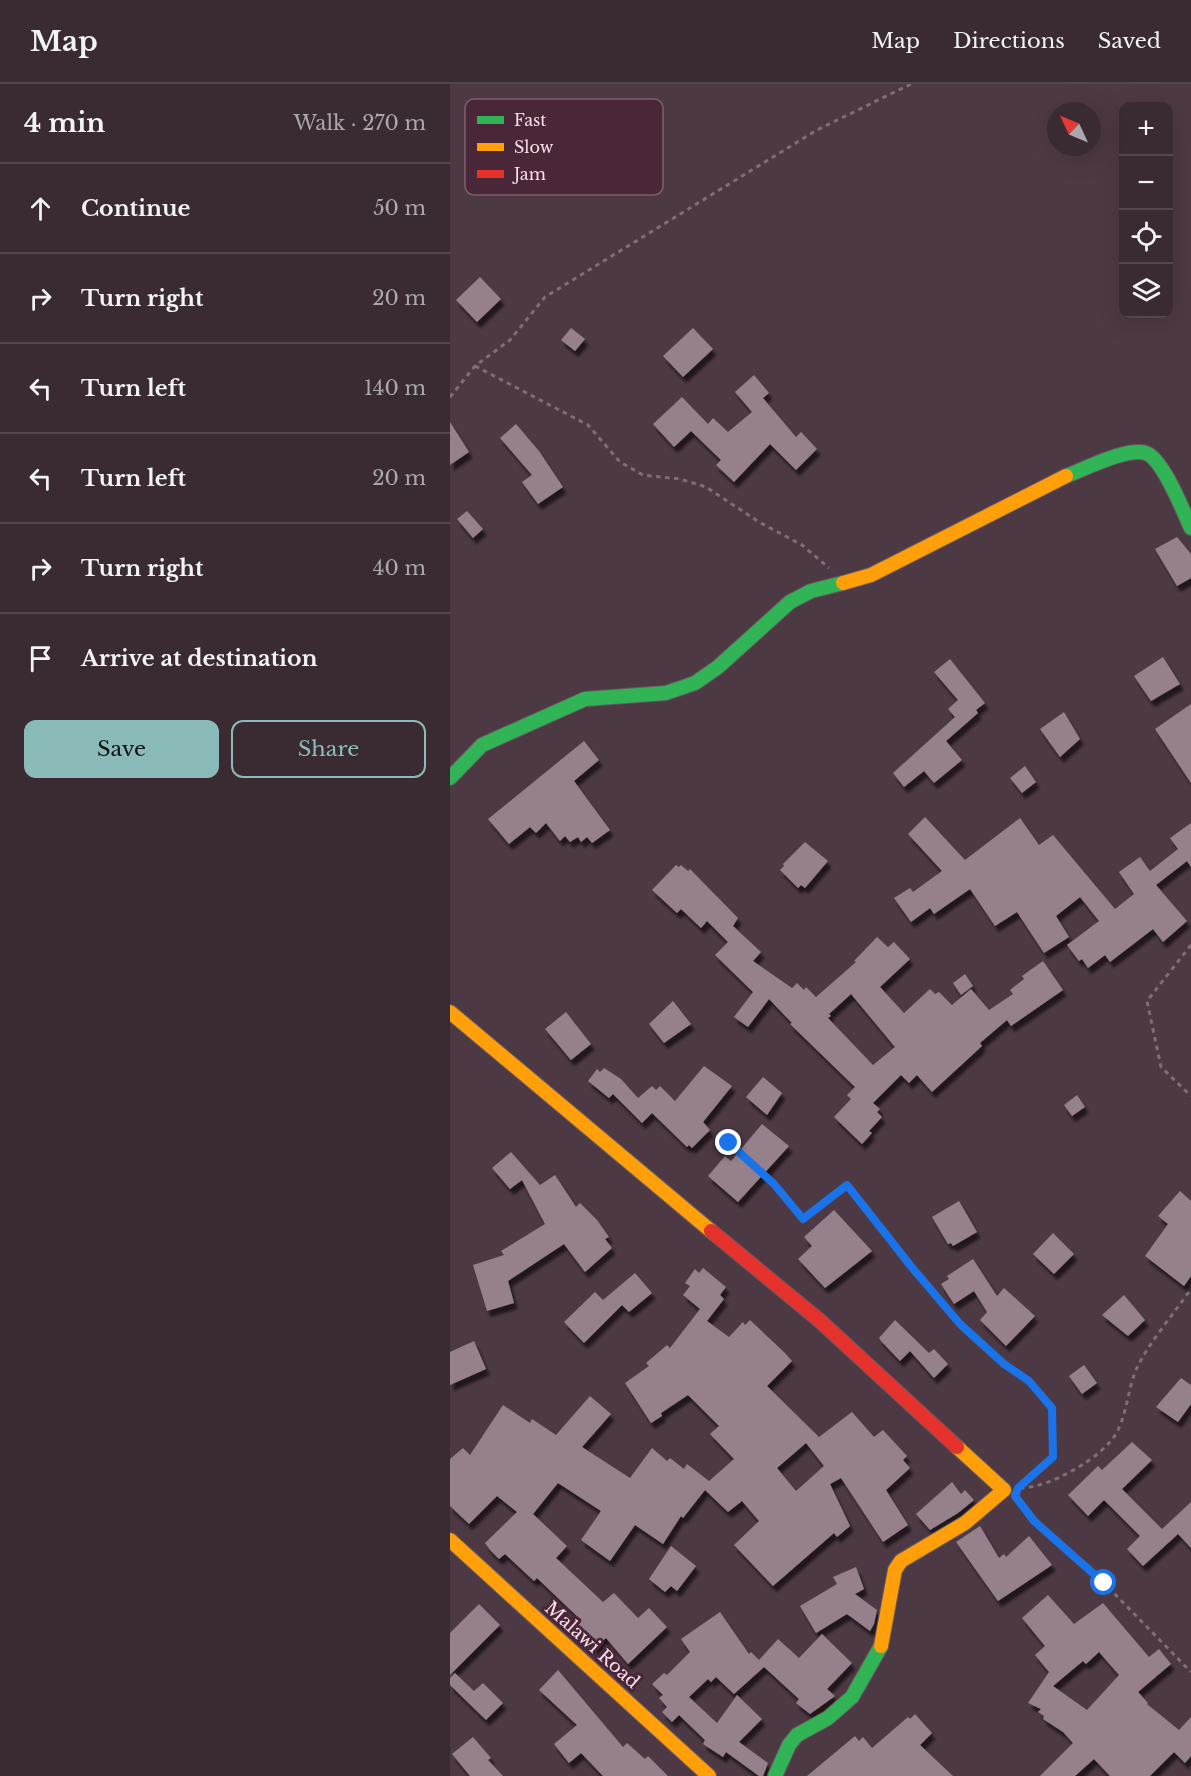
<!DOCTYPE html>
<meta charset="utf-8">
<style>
:root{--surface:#3a2b32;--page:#41333a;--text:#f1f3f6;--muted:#aba7ac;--line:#54474d;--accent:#8bbbb9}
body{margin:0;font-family:"Libre Baskerville",serif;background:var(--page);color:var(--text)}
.controls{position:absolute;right:18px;top:18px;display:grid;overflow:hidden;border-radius:12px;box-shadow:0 6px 24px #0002}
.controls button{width:54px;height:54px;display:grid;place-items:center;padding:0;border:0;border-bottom:2px solid var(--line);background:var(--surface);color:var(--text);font:30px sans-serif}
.compass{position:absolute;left:597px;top:18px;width:54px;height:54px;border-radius:50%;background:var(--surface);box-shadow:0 6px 24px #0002;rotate:314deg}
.stop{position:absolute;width:18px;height:18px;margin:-14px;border:4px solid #1a73e8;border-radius:50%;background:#fff}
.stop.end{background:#1a73e8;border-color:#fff;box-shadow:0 2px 6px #0008}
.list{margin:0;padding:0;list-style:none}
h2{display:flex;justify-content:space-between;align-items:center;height:78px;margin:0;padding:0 24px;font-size:26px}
h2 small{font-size:20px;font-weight:400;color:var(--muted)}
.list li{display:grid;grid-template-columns:39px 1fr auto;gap:18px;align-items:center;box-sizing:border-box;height:90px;padding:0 24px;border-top:2px solid var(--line)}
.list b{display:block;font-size:22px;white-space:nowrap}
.list em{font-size:20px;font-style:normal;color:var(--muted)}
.actions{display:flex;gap:12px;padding:18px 24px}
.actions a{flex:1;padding:14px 0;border:2px solid var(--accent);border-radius:12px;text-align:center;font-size:21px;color:var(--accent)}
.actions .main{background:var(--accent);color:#111}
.icon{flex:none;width:33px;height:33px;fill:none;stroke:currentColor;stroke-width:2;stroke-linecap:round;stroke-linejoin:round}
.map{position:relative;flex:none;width:741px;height:1692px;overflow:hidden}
header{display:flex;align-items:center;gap:36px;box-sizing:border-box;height:84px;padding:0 30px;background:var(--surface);border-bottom:2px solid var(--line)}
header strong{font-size:28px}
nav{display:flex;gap:33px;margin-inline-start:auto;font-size:21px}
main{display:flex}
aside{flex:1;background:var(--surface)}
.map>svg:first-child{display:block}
.building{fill:#96808b;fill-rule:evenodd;filter:url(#shadow)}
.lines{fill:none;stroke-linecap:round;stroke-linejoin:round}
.fast-casing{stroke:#695861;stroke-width:16}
.slow-casing{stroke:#695861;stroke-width:16}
.jam-casing{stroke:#695861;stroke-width:16}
.path{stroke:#7e6f76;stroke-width:3;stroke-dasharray:4.5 4.5;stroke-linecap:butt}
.fast{stroke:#30b455;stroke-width:14}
.slow{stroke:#ff9f0a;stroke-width:14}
.jam{stroke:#e5322d;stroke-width:14}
.route{stroke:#1a73e8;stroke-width:8}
.labels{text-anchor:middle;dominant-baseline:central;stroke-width:6;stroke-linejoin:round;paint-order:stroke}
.street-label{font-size:18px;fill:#f9e1eb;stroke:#4a2738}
.key{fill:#4a2738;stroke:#7f5f6e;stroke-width:1.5}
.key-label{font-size:16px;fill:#f9e1eb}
</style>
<header>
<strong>Map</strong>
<nav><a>Map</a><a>Directions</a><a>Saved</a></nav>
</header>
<main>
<aside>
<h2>4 min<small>Walk · 270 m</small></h2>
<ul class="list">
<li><svg class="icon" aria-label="ahead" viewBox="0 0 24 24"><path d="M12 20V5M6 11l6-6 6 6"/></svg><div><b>Continue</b></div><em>50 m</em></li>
<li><svg class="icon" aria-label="right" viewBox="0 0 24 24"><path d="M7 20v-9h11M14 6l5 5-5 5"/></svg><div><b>Turn right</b></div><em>20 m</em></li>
<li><svg class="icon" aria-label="left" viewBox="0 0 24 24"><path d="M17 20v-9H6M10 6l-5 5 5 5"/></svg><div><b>Turn left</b></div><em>140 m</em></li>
<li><svg class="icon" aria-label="left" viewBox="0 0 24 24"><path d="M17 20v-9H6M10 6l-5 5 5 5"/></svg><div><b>Turn left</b></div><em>20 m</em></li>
<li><svg class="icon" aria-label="right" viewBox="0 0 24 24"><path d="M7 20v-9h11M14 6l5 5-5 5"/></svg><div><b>Turn right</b></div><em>40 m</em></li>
<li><svg class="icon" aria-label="arrive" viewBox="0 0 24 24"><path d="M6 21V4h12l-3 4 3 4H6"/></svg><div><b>Arrive at destination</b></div></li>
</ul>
<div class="actions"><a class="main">Save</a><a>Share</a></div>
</aside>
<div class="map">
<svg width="741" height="1692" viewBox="0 0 741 1692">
<defs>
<filter id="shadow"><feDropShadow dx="3.5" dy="6" stdDeviation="1.5" flood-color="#0009"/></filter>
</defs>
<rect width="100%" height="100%" fill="#4d3943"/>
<!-- building -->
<path class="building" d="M 30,193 L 51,215 L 27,238 L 6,216 Z
M 121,244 L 135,255 L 125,267 L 111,256 Z
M 243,244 L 263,265 L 233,293 L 213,272 Z
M 304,291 L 319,309 L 313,314 L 346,353 L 351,348 L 367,365 L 346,386 L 320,360 L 284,398 L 266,381 L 271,376 L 241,347 L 224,363 L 203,340 L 232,313 L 258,340 L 263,334 L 278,348 L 302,328 L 285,308 Z
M 0,338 L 19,368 L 0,381 Z
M 66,340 L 89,367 L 113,403 L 88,420 L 72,398 L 82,391 L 50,354 Z
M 17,427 L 33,445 L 23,454 L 7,435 Z
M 727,453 L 741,470 L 741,494 L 727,502 L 705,465 Z
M 713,573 L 730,600 L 701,617 L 684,592 Z
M 500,575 L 535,619 L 526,626 L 528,629 L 496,657 L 512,676 L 484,699 L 474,687 L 454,703 L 443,689 L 505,633 L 498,625 L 508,616 L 484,588 Z
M 741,620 L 741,699 L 705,645 Z
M 614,628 L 630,655 L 610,673 L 590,645 Z
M 134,657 L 149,676 L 124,697 L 160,746 L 142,759 L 137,753 L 131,758 L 128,753 L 120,758 L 115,752 L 110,757 L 96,739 L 86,749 L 80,743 L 59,760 L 38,735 Z
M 575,682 L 586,698 L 572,709 L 560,694 Z
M 475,733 L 515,776 L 570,734 L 589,761 L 603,751 L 665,825 L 684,810 L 669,788 L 690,773 L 700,787 L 728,765 L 720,754 L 741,739 L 741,783 L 737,777 L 706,801 L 737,837 L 713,858 L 703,845 L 660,878 L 655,871 L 638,884 L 632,875 L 629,877 L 617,861 L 649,837 L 630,813 L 606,832 L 619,853 L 594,869 L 567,828 L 545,842 L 520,805 L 484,830 L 480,824 L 461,838 L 444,814 L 460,804 L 463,808 L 492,787 L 458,750 Z
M 355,758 L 378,777 L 355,804 L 351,801 L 348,804 L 330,786 L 334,782 L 333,780 Z
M 226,781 L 229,783 L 231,781 L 238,787 L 240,785 L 288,834 L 283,842 L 311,868 L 303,877 L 342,904 L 347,899 L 354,906 L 356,903 L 366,913 L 406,878 L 404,877 L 427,853 L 438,863 L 444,858 L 460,875 L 430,903 L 454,929 L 480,905 L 485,910 L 489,908 L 502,921 L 521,905 L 539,926 L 563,910 L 560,906 L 574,895 L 572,892 L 593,877 L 613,906 L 561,942 L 557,936 L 530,959 L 532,962 L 482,1008 L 467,991 L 459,999 L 451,991 L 423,1019 L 430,1025 L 427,1028 L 432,1033 L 419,1047 L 422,1049 L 412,1060 L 384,1033 L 401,1015 L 397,1011 L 405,1003 L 340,940 L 342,939 L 319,915 L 298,943 L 284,933 L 303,908 L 265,871 L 278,858 L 257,837 L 251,844 L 231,825 L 227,829 L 202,806 ZM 401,910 L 445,963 L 423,981 L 378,934 L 381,932 L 379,930 Z
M 515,890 L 523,902 L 511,911 L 503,899 Z
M 223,917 L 241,940 L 214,959 L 199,940 Z
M 116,928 L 141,960 L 121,976 L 95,945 Z
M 254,982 L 282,1002 L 253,1038 L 260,1046 L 242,1064 L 239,1061 L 237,1063 L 202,1029 L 192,1039 L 163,1010 L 159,1014 L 138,997 L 147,985 L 150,988 L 154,984 L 171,995 L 188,1014 L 202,1002 L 206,1006 L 210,1002 L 225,1017 Z
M 313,993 L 332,1009 L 317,1031 L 296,1013 Z
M 627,1011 L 635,1023 L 622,1032 L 614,1021 Z
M 312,1040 L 339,1062 L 288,1118 L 258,1092 L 275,1072 L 281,1077 Z
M 61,1068 L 90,1101 L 105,1091 L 126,1123 L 130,1119 L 147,1136 L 159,1153 L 155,1155 L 162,1164 L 135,1188 L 114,1160 L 58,1197 L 64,1219 L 37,1227 L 23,1181 L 54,1171 L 51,1167 L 95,1140 L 72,1096 L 60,1105 L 42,1084 Z
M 730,1107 L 741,1117 L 741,1192 L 734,1202 L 695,1172 L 718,1140 L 708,1132 Z
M 509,1117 L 527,1148 L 503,1162 L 501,1159 L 498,1160 L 482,1133 Z
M 384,1126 L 422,1167 L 375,1204 L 348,1175 L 362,1162 L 354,1153 Z
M 603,1149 L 624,1170 L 604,1190 L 583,1170 Z
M 523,1175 L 547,1212 L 554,1204 L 585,1232 L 556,1262 L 530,1236 L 537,1228 L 524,1207 L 504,1220 L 491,1200 L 499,1195 L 497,1192 Z
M 253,1184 L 276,1203 L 270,1211 L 274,1215 L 257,1237 L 279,1253 L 293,1238 L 295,1241 L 300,1236 L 335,1269 L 342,1277 L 317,1302 L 369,1353 L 402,1328 L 424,1353 L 433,1346 L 457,1372 L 453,1376 L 460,1384 L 436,1406 L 458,1441 L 433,1458 L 391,1394 L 380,1400 L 400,1442 L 387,1453 L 384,1449 L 323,1502 L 284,1461 L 309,1437 L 292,1417 L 278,1428 L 255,1406 L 233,1434 L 231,1432 L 213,1460 L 185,1441 L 160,1477 L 131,1456 L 151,1427 L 108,1399 L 83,1430 L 117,1462 L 106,1474 L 153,1518 L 164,1509 L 188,1534 L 199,1524 L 217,1543 L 178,1580 L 156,1554 L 144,1565 L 123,1544 L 131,1536 L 87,1494 L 84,1497 L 55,1470 L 49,1475 L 40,1466 L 35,1459 L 67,1428 L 47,1412 L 19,1440 L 0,1422 L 0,1375 L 13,1364 L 20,1371 L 53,1321 L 80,1339 L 82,1335 L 106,1351 L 140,1312 L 161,1330 L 132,1363 L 180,1394 L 202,1364 L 217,1377 L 220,1374 L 234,1385 L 237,1380 L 259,1397 L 284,1375 L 260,1350 L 269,1342 L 238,1311 L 211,1329 L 212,1332 L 201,1339 L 175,1299 L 199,1282 L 196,1279 L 217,1261 L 220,1264 L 250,1225 L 233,1211 L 240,1202 L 235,1199 L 245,1185 L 249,1189 ZM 356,1359 L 374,1382 L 346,1407 L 327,1384 Z
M 185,1189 L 202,1209 L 179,1228 L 172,1221 L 134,1259 L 114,1238 L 145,1208 L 153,1216 Z
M 674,1211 L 695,1236 L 678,1252 L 652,1231 Z
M 445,1236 L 479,1269 L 484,1265 L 498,1280 L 484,1294 L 460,1267 L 450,1277 L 431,1257 L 429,1254 Z
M 24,1257 L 36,1285 L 0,1301 L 0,1268 Z
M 634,1281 L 647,1299 L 632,1310 L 619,1292 Z
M 731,1294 L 741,1301 L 741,1320 L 728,1338 L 706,1323 Z
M 682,1358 L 702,1376 L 672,1405 L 712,1445 L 741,1418 L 741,1464 L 728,1450 L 693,1482 L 677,1465 L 690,1452 L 654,1416 L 638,1432 L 618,1411 L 648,1382 L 652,1386 Z
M 502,1398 L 511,1410 L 515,1406 L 524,1416 L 508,1429 L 480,1446 L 466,1430 Z
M 530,1442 L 549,1474 L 554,1470 L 556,1473 L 579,1452 L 602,1481 L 548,1517 L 506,1458 Z
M 221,1462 L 246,1482 L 227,1507 L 221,1502 L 215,1508 L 199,1495 Z
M 406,1483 L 414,1505 L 405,1510 L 427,1526 L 424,1540 L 420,1547 L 397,1530 L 366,1549 L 350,1522 L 387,1500 L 383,1493 Z
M 598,1511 L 624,1540 L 653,1519 L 699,1573 L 709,1565 L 721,1580 L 688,1608 L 698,1619 L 697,1620 L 729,1646 L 741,1633 L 741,1672 L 735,1679 L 724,1668 L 700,1692 L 660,1692 L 644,1675 L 625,1692 L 590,1692 L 623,1659 L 613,1648 L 593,1635 L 594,1632 L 588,1628 L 591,1625 L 578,1619 L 599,1588 L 585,1571 L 595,1562 L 572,1534 ZM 649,1568 L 669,1591 L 637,1626 L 603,1602 L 633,1577 L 636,1580 Z
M 29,1520 L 50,1541 L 0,1591 L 0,1549 Z
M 270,1528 L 299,1570 L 301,1568 L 309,1576 L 328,1555 L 349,1574 L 372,1550 L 402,1579 L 377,1605 L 385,1612 L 360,1630 L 346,1619 L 349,1615 L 314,1583 L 284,1610 L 266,1593 L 261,1598 L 258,1595 L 239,1613 L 267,1639 L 287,1611 L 312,1635 L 289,1658 L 318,1679 L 313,1692 L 309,1692 L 276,1668 L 273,1673 L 253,1660 L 255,1656 L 229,1631 L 222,1638 L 212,1628 L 217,1623 L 209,1614 L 213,1611 L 202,1600 L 214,1589 L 217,1591 L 240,1568 L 231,1555 Z
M 108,1586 L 173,1663 L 177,1659 L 195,1675 L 198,1672 L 218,1692 L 153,1692 L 131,1669 L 119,1679 L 104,1660 L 127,1641 L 89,1606 Z
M 5,1589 L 24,1607 L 33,1599 L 53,1619 L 36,1636 L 0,1601 L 0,1594 Z
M 465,1630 L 482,1649 L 470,1661 L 503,1692 L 357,1692 L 405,1652 L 409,1657 L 413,1653 L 422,1664 L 458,1633 L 460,1635 Z
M 23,1653 L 41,1674 L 38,1676 L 53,1692 L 20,1692 L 2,1670 Z"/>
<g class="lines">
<defs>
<path id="fast" d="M 616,392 C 635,385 677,363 696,369 C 713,375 733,427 741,444
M 0,694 L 32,661 L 135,615 L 216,609 L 245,599 L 268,583 L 340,518 L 361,507 L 393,499
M 325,1692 L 339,1661 L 347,1651 L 378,1634 L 402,1613 L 431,1562"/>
<path id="slow" d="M 393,499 L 421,491 L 616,392
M 0,928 L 261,1147
M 0,1456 L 259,1692
M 431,1562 L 445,1486 L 451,1477 L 515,1439 L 554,1406 L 507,1363"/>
<path id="jam" d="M 261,1147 L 369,1236 L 507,1363"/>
</defs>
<!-- fast casing -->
<use href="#fast" class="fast-casing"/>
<!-- slow casing -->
<use href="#slow" class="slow-casing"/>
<!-- jam casing -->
<use href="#jam" class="jam-casing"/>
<!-- path -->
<path class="path" d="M 25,282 L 138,341 L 170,378 L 193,391 L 230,395 L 256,403 L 309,438 L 352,461 L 379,484
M 0,313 L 25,282 L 60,256 L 95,213 L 367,46 L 461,0
M 741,861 L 697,917 L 711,983 L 741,1012
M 270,1052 L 324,1100 L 353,1135 L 397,1101 L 464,1186 L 510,1241 L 554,1280 L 579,1297 L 602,1324 L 603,1373 L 570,1403
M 570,1404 C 599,1404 653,1374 667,1348 C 677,1329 678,1305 686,1286 C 697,1261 725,1228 741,1205
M 568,1416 L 584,1437 L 654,1499 L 741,1588"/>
<!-- fast -->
<use href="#fast" class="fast"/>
<!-- slow -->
<use href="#slow" class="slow"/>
<!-- jam -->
<use href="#jam" class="jam"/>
</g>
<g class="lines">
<!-- route -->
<path class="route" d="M 279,1059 L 324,1100 L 353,1135 L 397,1101 L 464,1186 L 510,1240 L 554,1280 L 579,1297 L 602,1324 L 603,1373 L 568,1404 L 565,1412 L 584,1437 L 654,1499"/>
</g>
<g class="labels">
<!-- street labels -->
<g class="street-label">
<text transform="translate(142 1561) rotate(42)">Malawi Road</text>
</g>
</g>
<!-- legend -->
<rect x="15" y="15" width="198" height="96" rx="9" class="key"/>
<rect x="27" y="32" width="27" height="8" fill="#30b455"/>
<rect x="27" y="59" width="27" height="8" fill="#ff9f0a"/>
<rect x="27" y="86" width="27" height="8" fill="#e5322d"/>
<g class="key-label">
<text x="64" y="42">Fast</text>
<text x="64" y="69">Slow</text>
<text x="64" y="96">Jam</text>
</g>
</svg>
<div class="controls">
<button>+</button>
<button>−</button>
<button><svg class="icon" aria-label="locate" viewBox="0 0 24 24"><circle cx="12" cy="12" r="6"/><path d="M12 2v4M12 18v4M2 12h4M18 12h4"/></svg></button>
<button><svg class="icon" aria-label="layers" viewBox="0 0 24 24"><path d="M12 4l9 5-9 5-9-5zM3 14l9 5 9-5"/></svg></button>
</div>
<svg class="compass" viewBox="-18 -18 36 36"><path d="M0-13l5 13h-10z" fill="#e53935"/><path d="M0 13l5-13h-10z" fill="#aba7ac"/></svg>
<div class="stop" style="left:654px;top:1499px"></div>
<div class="stop end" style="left:279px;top:1059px"></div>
</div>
</main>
